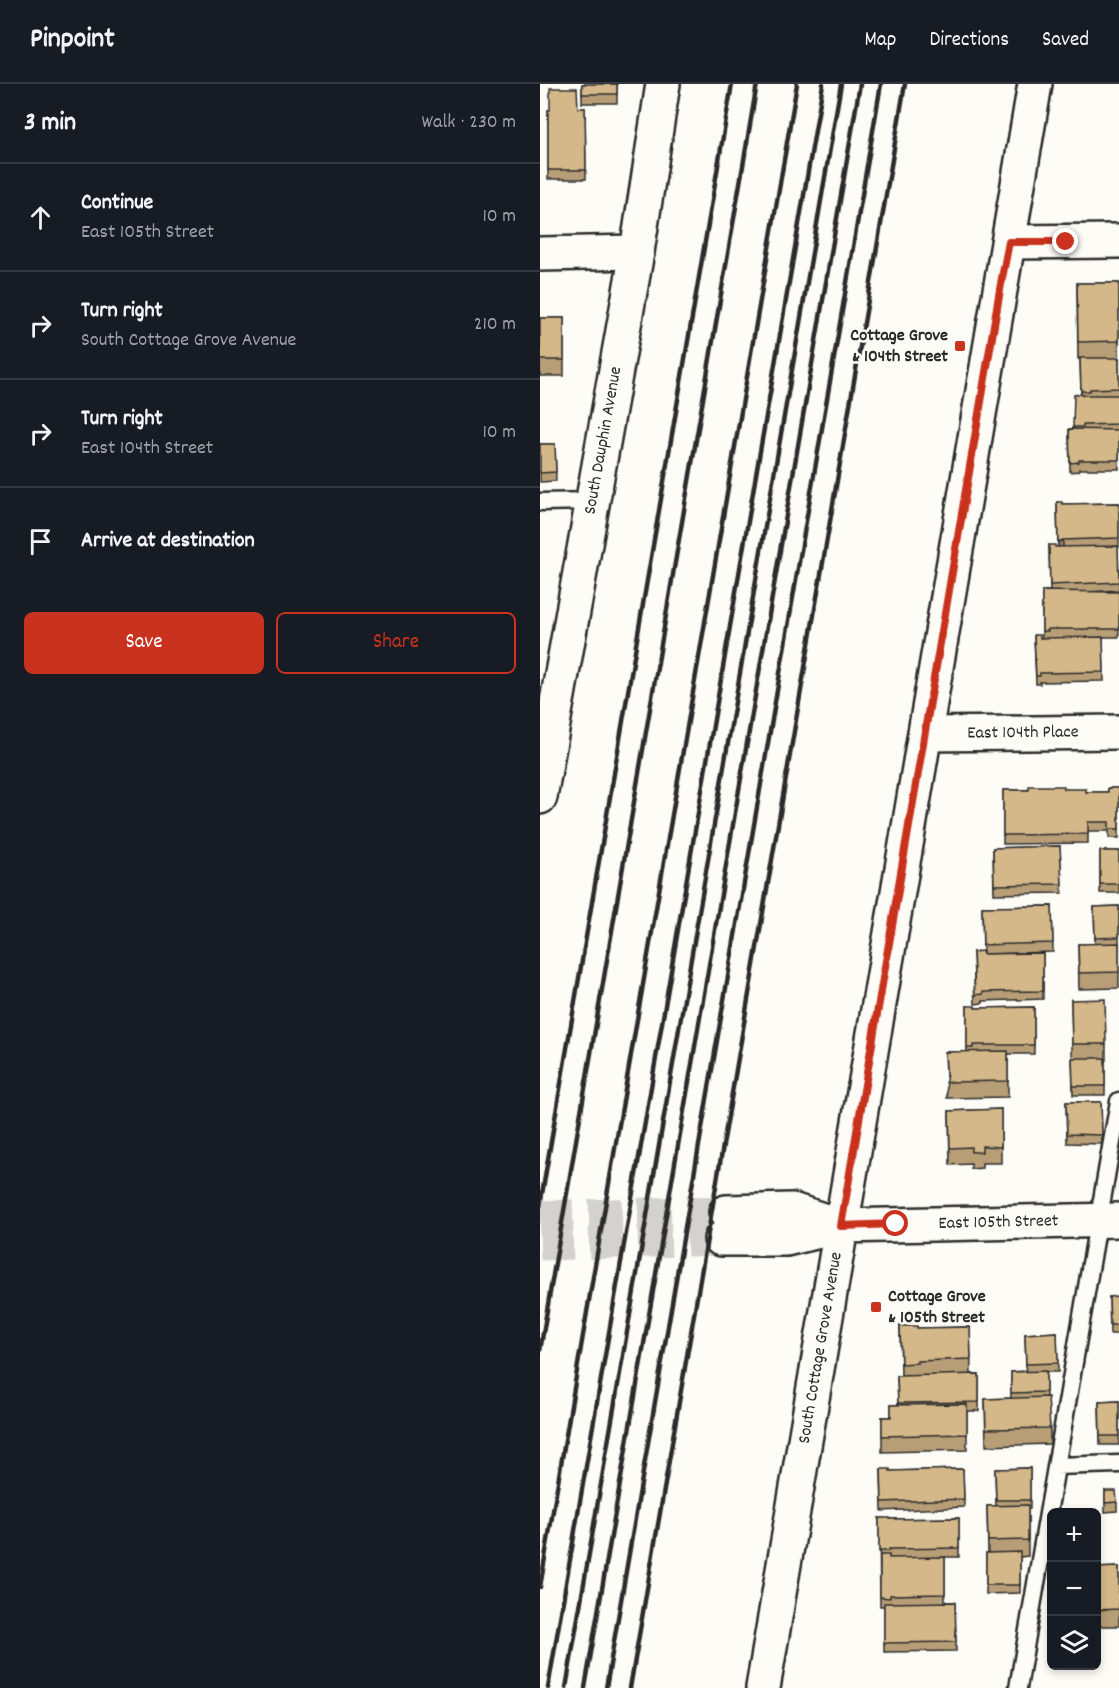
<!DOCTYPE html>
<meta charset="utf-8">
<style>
:root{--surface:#171b24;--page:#242831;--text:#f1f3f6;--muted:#9ea1a6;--line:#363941;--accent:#c8321e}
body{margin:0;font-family:Dekko,sans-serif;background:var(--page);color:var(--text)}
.controls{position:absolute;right:18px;bottom:18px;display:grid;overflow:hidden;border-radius:9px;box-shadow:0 3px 9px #0003}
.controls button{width:54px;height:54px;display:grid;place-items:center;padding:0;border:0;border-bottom:2px solid var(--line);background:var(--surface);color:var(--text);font:30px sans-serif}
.stop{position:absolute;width:18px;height:18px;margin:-14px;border:4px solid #c8321e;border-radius:50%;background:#fff}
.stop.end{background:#c8321e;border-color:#fff;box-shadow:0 2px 6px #0008}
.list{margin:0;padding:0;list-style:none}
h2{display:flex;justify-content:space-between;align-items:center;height:78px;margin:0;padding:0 24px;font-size:26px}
h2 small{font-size:20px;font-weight:400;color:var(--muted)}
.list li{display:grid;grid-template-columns:39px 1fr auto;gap:18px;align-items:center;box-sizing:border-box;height:108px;padding:0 24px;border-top:2px solid var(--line)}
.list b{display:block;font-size:22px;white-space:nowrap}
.list p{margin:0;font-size:20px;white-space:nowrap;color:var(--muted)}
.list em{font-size:20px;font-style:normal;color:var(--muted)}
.actions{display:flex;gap:12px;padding:18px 24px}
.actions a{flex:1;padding:14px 0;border:2px solid var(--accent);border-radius:9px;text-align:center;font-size:21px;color:var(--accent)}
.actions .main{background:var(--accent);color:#fff}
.icon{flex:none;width:33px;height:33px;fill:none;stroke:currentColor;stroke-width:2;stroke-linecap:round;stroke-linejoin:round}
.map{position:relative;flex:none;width:579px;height:1604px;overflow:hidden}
header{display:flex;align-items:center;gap:36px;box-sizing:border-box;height:84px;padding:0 30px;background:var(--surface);border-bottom:2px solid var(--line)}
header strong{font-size:28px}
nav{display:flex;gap:33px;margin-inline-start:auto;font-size:21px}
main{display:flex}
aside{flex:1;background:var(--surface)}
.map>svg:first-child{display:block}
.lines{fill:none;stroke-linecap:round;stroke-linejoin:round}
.minor-tunnel{stroke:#d3d2ce;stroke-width:33;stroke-dasharray:33 16;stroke-linecap:butt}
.service-casing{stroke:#2b2b2b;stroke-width:21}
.minor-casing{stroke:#2b2b2b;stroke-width:38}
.tertiary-casing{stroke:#2b2b2b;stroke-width:38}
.service{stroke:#fdfcf7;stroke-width:16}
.minor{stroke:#fdfcf7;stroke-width:33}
.tertiary{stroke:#fdfcf7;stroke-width:33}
.rail{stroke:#2b2b2b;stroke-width:4.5}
.wall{fill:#b79e77;stroke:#2b2b2b;stroke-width:1.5}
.shaded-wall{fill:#958161;stroke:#2b2b2b;stroke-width:1.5}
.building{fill:#d5b88a;stroke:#2b2b2b;stroke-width:1.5}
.route{stroke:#c8321e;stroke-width:8}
.poi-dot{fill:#c8321e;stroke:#fdfcf7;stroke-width:2}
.labels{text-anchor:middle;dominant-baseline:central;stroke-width:5;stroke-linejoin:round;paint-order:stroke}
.poi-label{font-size:18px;font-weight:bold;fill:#2b2b2b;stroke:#fdfcf7;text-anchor:end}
.street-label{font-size:18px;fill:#2b2b2b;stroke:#fdfcf7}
</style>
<header>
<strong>Pinpoint</strong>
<nav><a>Map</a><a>Directions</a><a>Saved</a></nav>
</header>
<main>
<aside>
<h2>3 min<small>Walk · 230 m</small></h2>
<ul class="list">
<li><svg class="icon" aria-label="ahead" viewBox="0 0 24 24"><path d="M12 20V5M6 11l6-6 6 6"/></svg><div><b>Continue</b><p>East 105th Street</p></div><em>10 m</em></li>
<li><svg class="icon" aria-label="right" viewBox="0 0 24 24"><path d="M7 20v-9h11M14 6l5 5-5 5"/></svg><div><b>Turn right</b><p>South Cottage Grove Avenue</p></div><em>210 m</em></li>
<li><svg class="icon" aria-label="right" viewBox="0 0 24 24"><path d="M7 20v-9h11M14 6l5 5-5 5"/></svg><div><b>Turn right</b><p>East 104th Street</p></div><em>10 m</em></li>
<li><svg class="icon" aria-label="arrive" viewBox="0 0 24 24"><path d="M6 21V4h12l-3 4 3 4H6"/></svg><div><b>Arrive at destination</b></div></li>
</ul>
<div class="actions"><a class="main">Save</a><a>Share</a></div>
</aside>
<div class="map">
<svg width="579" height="1604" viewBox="0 0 579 1604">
<rect width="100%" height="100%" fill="#fdfcf7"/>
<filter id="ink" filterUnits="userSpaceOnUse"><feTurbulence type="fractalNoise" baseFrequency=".0167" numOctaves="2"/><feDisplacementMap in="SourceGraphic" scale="12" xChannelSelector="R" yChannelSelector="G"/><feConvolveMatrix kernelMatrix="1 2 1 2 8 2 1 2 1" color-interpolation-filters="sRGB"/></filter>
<g filter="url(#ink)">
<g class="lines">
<!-- minor-tunnel -->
<path class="minor-tunnel" d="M 0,1133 L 186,1128
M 0,1160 L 181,1155"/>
<defs>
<path id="service" d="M 0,418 L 53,417
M 516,1382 L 579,1380
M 478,1604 L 579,1017"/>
<g id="minor">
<path d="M 469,158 L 579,157"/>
<path d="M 0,170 L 97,168"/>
<path id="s1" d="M 385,650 L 579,648"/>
<path id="s2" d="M 0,713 L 97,168 L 123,0"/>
<path d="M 186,1128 L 252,1126 L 301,1142"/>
<path id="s3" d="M 181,1155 L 246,1155 L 301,1142 L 579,1136"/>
</g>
<g id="tertiary">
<path id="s4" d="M 223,1604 L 495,0"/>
</g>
</defs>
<!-- service casing -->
<use href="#service" class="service-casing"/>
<!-- minor casing -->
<use href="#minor" class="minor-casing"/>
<!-- tertiary casing -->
<use href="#tertiary" class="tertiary-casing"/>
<!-- service -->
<use href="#service" class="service"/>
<!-- minor -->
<use href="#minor" class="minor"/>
<!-- tertiary -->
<use href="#tertiary" class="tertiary"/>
<!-- rail -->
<path class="rail" d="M 0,1122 L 192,0
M 0,1267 L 217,0
M 0,1503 L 257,0
M 8,1604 L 283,0
M 26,1604 L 301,0
M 45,1604 L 320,0
M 66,1604 L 341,0
M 90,1604 L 365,0"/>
</g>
<!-- wall -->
<path class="wall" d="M 42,0 L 77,0 L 77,19 L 42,19 Z
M 45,24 L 46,95 L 8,95 L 8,26 Z
M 537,199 L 579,199 L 579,385 L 539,385 L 539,387 L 530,388 L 529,345 L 533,345 L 541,310 L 540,275 L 538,275 Z
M 0,234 L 24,234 L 24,292 L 0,292 Z
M 0,360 L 15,360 L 16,397 L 0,398 Z
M 517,418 L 522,420 L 579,419 L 579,463 L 578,463 L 579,506 L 548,508 L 579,508 L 579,553 L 563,553 L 564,597 L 500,598 L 500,600 L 496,600 L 494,551 L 500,554 L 502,554 L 502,507 L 510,507 L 509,461 L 515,463 L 518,463 Z
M 568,704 L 579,704 L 579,754 L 569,754 L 569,747 L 548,747 L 548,759 L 463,760 L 463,706 L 524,705 L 546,708 L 568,708 Z
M 520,762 L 522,809 L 454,810 L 453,764 Z
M 560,767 L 579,767 L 579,809 L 560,809 Z
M 512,822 L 513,868 L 443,870 L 442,823 Z
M 579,822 L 579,904 L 539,905 L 538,860 L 555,860 L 554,823 Z
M 433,868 L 443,870 L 503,869 L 503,915 L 443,917 L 443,919 L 435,920 Z
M 531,916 L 566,960 L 566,976 L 565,976 L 565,1011 L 533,1011 Z
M 427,922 L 435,924 L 494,923 L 494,970 L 468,970 L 468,1013 L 407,1014 L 405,968 L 427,968 Z
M 526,1018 L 561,1018 L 562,1060 L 527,1059 Z
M 461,1025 L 461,1079 L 442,1079 L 442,1084 L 431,1085 L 431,1080 L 410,1081 L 409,1027 Z
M 579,1212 L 579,1250 L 570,1250 L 569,1213 Z
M 360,1242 L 377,1244 L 430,1243 L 431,1290 L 439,1290 L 439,1327 L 427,1327 L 427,1366 L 342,1368 L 342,1333 L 351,1333 L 351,1321 L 358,1321 L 357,1292 L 361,1292 Z
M 517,1248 L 518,1288 L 506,1288 L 506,1313 L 510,1344 L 510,1360 L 446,1362 L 445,1315 L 471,1314 L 471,1288 L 486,1287 L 485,1250 Z
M 579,1317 L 579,1361 L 560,1361 L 559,1318 Z
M 490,1384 L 490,1425 L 488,1425 L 488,1472 L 480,1473 L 480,1509 L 446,1510 L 446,1469 L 448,1469 L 447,1422 L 456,1422 L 455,1385 Z
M 341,1385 L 350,1387 L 423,1385 L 424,1423 L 342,1427 Z
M 565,1407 L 577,1418 L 577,1427 L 565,1428 Z
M 339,1434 L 350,1435 L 419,1434 L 419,1473 L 405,1473 L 405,1518 L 415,1518 L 416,1567 L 344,1568 L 344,1522 L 340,1522 Z
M 579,1483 L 579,1542 L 556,1542 L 556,1484 Z"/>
<!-- shaded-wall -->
<path class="shaded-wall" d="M 523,456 L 523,465 L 518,467 L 518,458 Z"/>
<!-- building -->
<path class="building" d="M 42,0 L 77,0 L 77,10 L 42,10 Z
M 10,4 L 37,4 L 38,24 L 45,24 L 46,86 L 8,86 L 8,26 L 10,26 Z
M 537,199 L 579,199 L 579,257 L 538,258 Z
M 0,234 L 24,234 L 24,276 L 0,276 Z
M 540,274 L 579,274 L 579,304 L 550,305 L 550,307 L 541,307 Z
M 534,310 L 542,310 L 542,311 L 579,311 L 579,340 L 543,341 L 543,343 L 533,343 Z
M 529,345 L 579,346 L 579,376 L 539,376 L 539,378 L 530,379 Z
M 0,360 L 15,360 L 16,388 L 0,389 Z
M 517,418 L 522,418 L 522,420 L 579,419 L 579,454 L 523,456 L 518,458 Z
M 509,461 L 515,461 L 515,463 L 578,462 L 579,498 L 510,501 Z
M 502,507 L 579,508 L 579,545 L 508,545 L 508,547 L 502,547 Z
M 494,551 L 500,551 L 500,554 L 563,553 L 564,588 L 500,589 L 500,592 L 496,592 Z
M 489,702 L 524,702 L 524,705 L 546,705 L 546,708 L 568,708 L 568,704 L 579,704 L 579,745 L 569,745 L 569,738 L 548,738 L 548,750 L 463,751 L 463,706 L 489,706 Z
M 520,762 L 522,800 L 454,801 L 453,764 Z
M 560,767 L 579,767 L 579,800 L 560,800 Z
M 512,822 L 513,859 L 443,861 L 442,823 Z
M 579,822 L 579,853 L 555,854 L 554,823 Z
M 579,859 L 579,888 L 539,889 L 538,860 Z
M 442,867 L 443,870 L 503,869 L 503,907 L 443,908 L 443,910 L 435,911 L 433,868 Z
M 565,915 L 566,960 L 532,960 L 531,916 Z
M 427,922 L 435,922 L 435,924 L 494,923 L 494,961 L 433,961 L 433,964 L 427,964 Z
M 468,967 L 468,997 L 407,998 L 405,968 Z
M 532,974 L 565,974 L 565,1002 L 533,1002 Z
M 526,1018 L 561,1018 L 562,1051 L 527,1050 Z
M 461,1025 L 461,1063 L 442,1062 L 442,1068 L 431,1068 L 431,1063 L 410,1064 L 409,1027 Z
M 579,1212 L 579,1241 L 570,1241 L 569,1213 Z
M 360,1242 L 377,1242 L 377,1244 L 430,1243 L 431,1275 L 377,1277 L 377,1279 L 361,1280 Z
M 517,1248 L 518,1279 L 486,1280 L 485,1250 Z
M 506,1287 L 506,1308 L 471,1309 L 471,1288 Z
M 439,1290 L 439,1318 L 358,1319 L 357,1292 Z
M 508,1313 L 510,1344 L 446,1345 L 445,1315 Z
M 579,1317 L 579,1352 L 560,1352 L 559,1318 Z
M 427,1320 L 427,1350 L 342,1352 L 342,1333 L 351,1333 L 351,1321 Z
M 490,1384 L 490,1416 L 456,1416 L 455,1385 Z
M 341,1385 L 350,1385 L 350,1387 L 423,1385 L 424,1415 L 342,1418 Z
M 565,1407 L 576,1407 L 577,1418 L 565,1419 Z
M 488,1421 L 488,1456 L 448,1457 L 447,1422 Z
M 339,1434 L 350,1434 L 350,1435 L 419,1434 L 419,1464 L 349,1465 L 349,1467 L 339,1467 Z
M 480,1468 L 480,1501 L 446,1501 L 446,1469 Z
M 340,1471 L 349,1471 L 349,1474 L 405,1473 L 405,1510 L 350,1511 L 350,1514 L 340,1513 Z
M 579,1483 L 579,1525 L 556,1526 L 556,1484 Z
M 415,1518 L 416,1558 L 344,1559 L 344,1519 Z"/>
</g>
<g class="lines" filter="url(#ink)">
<!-- route -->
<path class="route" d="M 356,1140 L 301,1142 L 462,194 L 469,158 L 526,158"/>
</g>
<!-- markers -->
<g class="poi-dot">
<rect x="414" y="256" width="12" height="12" rx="3"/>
<rect x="330" y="1217" width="12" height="12" rx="3"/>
</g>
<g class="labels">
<!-- poi labels -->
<g class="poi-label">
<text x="408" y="252">Cottage Grove<tspan x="408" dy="21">&amp; 104th Street</tspan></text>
<text x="348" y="1213" text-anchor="start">Cottage Grove<tspan x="348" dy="21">&amp; 105th Street</tspan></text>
</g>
<!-- street labels -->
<g class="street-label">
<text stroke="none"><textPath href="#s2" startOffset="362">South Dauphin Avenue</textPath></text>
<text stroke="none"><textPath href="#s1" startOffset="98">East 104th Place</textPath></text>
<text stroke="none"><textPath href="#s3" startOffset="279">East 105th Street</textPath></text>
<text stroke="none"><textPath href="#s4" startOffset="345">South Cottage Grove Avenue</textPath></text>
</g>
</g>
</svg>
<div class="controls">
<button>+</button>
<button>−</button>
<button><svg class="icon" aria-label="layers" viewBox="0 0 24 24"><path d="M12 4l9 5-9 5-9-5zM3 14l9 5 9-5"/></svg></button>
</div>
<div class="stop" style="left:356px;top:1140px"></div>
<div class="stop end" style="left:526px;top:158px"></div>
</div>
</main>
